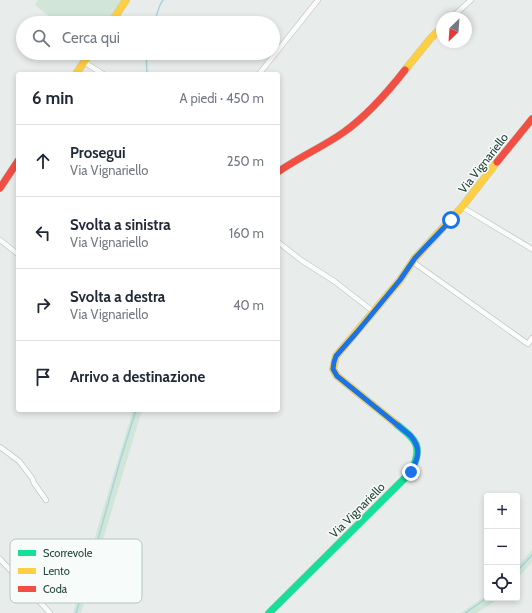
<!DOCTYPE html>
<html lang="it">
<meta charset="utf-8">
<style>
:root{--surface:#fff;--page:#f6f6f7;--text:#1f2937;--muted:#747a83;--line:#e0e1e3}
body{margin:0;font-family:Cabin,sans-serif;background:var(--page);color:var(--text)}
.controls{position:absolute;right:12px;bottom:12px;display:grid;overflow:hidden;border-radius:4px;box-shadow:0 2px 6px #0003}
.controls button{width:36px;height:36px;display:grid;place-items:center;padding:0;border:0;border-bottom:1px solid var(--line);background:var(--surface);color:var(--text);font:20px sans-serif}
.compass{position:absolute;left:436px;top:12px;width:36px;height:36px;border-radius:50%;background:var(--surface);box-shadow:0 2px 6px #0003;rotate:205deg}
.stop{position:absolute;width:12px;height:12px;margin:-9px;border:3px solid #1a73e8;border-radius:50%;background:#fff}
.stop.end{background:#1a73e8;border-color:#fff;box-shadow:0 1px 4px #0008}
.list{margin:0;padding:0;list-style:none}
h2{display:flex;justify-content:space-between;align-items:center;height:52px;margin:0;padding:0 16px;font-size:17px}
h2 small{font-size:13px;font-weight:400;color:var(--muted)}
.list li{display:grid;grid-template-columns:26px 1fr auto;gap:12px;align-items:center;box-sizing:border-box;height:72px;padding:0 16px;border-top:1px solid var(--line)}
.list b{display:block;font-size:15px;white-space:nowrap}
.list p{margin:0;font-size:13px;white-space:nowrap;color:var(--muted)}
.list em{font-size:13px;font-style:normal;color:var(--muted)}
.icon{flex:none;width:22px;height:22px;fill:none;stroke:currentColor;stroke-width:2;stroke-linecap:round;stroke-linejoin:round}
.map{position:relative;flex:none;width:532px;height:613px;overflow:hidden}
.search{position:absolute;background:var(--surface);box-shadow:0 2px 6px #0003;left:16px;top:16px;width:264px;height:44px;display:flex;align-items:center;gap:10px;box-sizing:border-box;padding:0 14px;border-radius:22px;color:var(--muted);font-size:15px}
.panel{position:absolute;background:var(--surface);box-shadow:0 2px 6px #0003;left:16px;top:72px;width:264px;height:340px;border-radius:4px}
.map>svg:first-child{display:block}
.grass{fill:#d1e6d8}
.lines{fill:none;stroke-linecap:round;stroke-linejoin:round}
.stream{stroke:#a9d4db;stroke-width:1.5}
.street-casing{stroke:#c5cac8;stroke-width:6}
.fast-casing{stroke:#c3cbc8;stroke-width:8}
.slow-casing{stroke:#c3cbc8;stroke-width:8}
.jam-casing{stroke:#c3cbc8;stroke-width:8}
.street{stroke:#fcfcfc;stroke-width:4.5}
.fast{stroke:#16e098;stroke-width:7}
.slow{stroke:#ffcf43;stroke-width:7}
.jam{stroke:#f24e42;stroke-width:7}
.route{stroke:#1a73e8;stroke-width:5}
.labels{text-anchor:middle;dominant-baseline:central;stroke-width:3;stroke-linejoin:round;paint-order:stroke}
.street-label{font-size:12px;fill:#24423a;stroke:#f7fbf9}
.key{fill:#f7fbf9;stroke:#b8c4c0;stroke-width:1}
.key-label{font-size:11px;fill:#24423a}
</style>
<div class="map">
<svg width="532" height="613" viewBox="0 0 532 613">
<rect width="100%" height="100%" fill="#e8edeb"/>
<!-- grass -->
<path class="grass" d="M 38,0 L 122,0 L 106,23 L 57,23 L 35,5 Z
M 133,410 L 142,410 L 81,613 L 73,613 L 102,513 Z
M 532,550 L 532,562 L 517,579 L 517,567 Z
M 487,595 L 487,598 L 497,598 L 495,601 L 477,613 L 461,613 Z"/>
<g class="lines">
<!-- stream -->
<path class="stream" d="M 154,23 L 160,5 L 163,0
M 146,53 L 147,74
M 517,571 L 532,555
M 76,613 L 88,575 L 120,461 L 136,410
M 465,613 L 487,598"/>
<defs>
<path id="street" d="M 451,18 L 471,0
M 84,62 L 103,74
M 259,74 L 318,0
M 462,207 L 532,249
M 0,240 L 18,254
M 278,242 L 301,260 L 334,281 L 374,312
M 413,262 L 528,344 L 532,338
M 0,447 L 19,461 L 32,478 L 34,483 L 46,500
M 0,559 L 50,613"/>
<path id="fast" d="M 269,613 L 411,472 C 424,445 416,440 395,423"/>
<path id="slow" d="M 111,23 L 126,0
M 405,70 L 430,39 L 442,27
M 76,74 L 90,53
M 395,423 L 337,376 L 333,369 L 336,356 L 400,280 L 415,258 L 462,207 L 497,162"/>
<path id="jam" d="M 497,162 L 532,119
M 278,172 C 299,157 323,147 344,132 C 368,115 387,93 405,70
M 0,188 L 18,161"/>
</defs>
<!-- street casing -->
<use href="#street" class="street-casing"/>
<!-- fast casing -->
<use href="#fast" class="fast-casing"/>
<!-- slow casing -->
<use href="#slow" class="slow-casing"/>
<!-- jam casing -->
<use href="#jam" class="jam-casing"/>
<!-- street -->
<use href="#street" class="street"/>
<!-- fast -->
<use href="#fast" class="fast"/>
<!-- slow -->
<use href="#slow" class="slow"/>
<!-- jam -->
<use href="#jam" class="jam"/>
</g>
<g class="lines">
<!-- route -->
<path class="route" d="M 411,472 C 418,458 422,450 411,436 L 337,376 L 333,369 L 334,362 L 336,356 L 357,332 L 400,280 L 415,258 L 432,240 L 451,220"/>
</g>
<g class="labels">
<!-- street labels -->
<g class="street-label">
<text transform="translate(483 163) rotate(-52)">Via Vignariello</text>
<text transform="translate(357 510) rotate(-45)">Via Vignariello</text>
</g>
</g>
<!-- legend -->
<rect x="10" y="539" width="132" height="64" rx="6" class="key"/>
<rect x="18" y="550" width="18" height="6" fill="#16e098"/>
<rect x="18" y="568" width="18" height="6" fill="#ffcf43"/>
<rect x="18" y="586" width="18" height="6" fill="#f24e42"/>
<g class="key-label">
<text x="43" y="557">Scorrevole</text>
<text x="43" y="575">Lento</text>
<text x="43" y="593">Coda</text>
</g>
</svg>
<div class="controls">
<button>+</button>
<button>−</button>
<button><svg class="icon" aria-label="locate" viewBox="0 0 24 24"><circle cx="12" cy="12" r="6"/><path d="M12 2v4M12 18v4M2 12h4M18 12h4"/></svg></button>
</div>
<svg class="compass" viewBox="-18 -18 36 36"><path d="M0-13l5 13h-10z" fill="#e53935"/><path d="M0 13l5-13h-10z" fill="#747a83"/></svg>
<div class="stop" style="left:451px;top:220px"></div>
<div class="stop end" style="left:411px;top:472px"></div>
<div class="search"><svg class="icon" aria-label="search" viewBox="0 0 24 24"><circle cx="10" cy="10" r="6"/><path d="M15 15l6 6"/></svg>Cerca qui</div>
<section class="panel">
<h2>6 min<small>A piedi · 450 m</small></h2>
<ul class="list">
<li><svg class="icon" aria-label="ahead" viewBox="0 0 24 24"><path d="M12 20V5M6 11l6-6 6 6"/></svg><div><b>Prosegui</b><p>Via Vignariello</p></div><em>250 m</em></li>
<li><svg class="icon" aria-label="left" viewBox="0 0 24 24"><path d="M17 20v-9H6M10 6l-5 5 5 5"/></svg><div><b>Svolta a sinistra</b><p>Via Vignariello</p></div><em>160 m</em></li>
<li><svg class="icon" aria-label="right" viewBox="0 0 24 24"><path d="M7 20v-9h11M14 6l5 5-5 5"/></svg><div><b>Svolta a destra</b><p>Via Vignariello</p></div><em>40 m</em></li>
<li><svg class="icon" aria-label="arrive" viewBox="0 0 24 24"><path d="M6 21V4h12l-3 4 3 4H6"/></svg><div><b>Arrivo a destinazione</b></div></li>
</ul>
</section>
</div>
